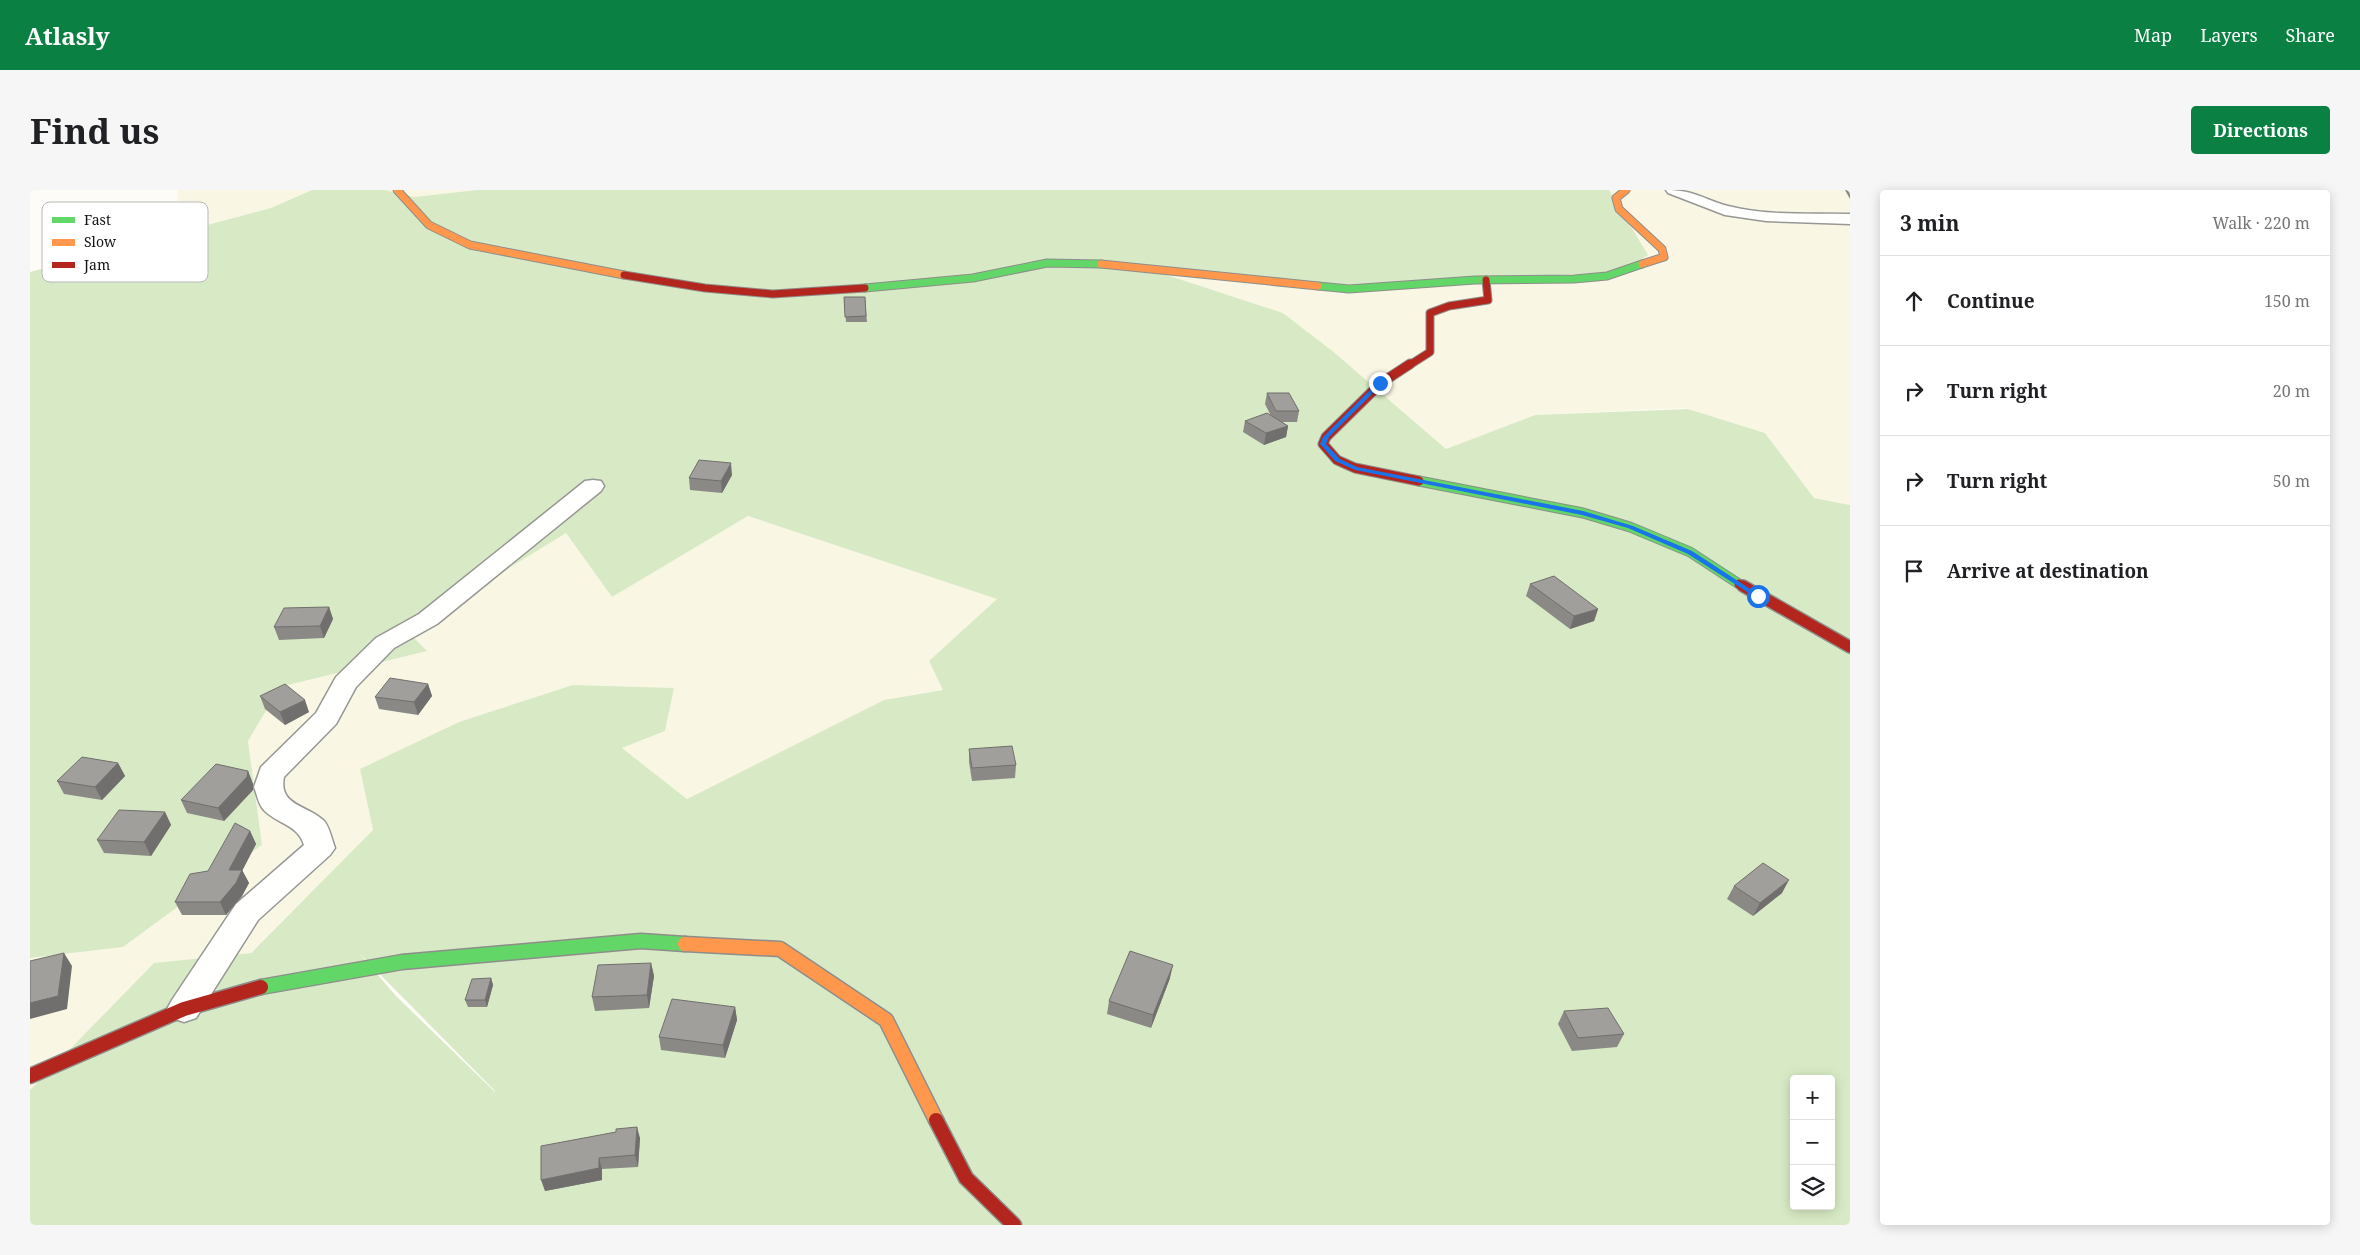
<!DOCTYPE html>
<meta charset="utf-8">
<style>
:root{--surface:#fff;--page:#f6f6f6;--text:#202124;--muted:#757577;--line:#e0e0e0;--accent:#0b8043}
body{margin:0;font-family:"Noto Serif",serif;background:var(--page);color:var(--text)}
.controls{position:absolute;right:15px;bottom:15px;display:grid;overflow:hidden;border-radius:5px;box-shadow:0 2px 12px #0003}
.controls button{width:45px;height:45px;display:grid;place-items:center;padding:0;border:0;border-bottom:1px solid var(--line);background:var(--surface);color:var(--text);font:25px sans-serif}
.stop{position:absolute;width:15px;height:15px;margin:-11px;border:4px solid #1a73e8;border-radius:50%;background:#fff}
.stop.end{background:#1a73e8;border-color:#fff;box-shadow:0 1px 5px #0008}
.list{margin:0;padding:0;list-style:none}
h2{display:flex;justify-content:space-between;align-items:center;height:65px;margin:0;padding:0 20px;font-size:21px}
h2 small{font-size:16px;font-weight:400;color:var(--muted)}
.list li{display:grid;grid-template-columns:32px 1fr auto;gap:15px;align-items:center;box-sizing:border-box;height:90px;padding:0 20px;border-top:1px solid var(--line)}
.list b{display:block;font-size:19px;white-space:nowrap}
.list em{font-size:16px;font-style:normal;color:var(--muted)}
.icon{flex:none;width:28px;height:28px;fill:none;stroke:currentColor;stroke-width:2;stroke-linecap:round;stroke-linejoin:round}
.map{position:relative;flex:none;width:1820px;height:1035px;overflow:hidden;border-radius:5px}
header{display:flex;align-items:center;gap:30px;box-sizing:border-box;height:70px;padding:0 25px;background:var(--accent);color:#fff}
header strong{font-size:24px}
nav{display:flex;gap:28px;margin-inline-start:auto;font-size:18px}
.intro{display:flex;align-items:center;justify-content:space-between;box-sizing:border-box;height:120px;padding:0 30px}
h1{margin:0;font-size:35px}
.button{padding:12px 22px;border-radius:5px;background:var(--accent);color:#fff;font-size:18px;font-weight:700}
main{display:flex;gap:30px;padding:0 30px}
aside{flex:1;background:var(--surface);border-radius:5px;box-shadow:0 2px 12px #0003}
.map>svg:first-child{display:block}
.farmland{fill:#f9f7e4}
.forest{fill:#d8eac5;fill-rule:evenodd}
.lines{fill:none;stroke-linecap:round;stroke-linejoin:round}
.street-casing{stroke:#979795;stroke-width:3}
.fast-far2-casing{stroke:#8e8d8b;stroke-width:9}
.fast-far1-casing{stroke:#8e8d8b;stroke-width:11}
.fast-casing{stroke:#8e8d8b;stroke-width:17}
.slow-far1-casing{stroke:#8e8d8b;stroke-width:9}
.slow-casing{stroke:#8e8d8b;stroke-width:17}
.jam-far3-casing{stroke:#8e8d8b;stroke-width:9}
.jam-far2-casing{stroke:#8e8d8b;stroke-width:11}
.jam-far1-casing{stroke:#8e8d8b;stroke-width:14}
.jam-casing{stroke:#8e8d8b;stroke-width:17}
.street{fill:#fffffe;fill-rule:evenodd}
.fast-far2{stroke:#63d668;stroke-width:7}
.fast-far1{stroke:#63d668;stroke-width:9}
.fast{stroke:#63d668;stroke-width:14}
.slow-far1{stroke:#ff974d;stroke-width:7}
.slow{stroke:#ff974d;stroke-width:14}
.jam-far3{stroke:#b3261e;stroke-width:7}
.jam-far2{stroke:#b3261e;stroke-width:9}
.jam-far1{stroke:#b3261e;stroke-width:11}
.jam{stroke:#b3261e;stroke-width:14}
.wall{fill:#8a8986}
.shaded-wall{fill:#716f6d}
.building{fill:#a19f9c;stroke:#716f6d}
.route{fill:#1a73e8}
.key{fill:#fff;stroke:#b8b8b8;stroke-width:1}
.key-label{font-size:14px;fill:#111}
</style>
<header>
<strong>Atlasly</strong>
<nav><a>Map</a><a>Layers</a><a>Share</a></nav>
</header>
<div class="intro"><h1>Find us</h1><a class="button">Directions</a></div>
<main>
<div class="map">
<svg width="1820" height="1035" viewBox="0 0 1820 1035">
<rect width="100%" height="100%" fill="#fdfcf7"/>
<!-- farmland -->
<path class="farmland" d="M 148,0 L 282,0 L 241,18 L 146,43 Z
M 355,0 L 447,0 L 384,7 Z
M 1577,0 L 1820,0 L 1820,315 L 1784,308 L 1735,243 L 1655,218 L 1505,225 L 1416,259 L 1306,164 L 1097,72 Z
M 718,326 L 968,409 L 900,471 L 914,500 L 854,510 L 657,609 L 592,558 L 635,541 L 644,498 L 331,579 L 344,640 L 220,763 L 124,773 L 0,900 L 0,768 L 93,757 L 232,655 L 218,551 L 250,497 L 396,461 L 377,441 L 536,343 L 582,407 Z"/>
<!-- forest -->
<path class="forest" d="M 282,0 L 355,0 L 384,7 L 447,0 L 1579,0 L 1618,65 L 1593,81 L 1319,99 L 1100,73 L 1253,123 L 1306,164 L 1416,259 L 1505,225 L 1658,219 L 1735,243 L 1784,308 L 1820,315 L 1820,1035 L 0,1035 L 0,900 L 124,773 L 221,763 L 343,640 L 330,579 L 429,532 L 543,495 L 644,498 L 635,541 L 592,558 L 657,609 L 854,510 L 913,500 L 899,471 L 967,409 L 718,326 L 582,407 L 536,343 L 377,441 L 397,461 L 250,497 L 218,551 L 232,655 L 93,757 L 0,768 L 0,82 L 241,18 ZM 328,762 L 465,901 L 465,902 L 366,806 ZM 1764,889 L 1801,889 L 1801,1016 L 1764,1016 Z"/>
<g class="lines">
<defs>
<path id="street" d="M 1636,0 C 1665,0 1672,9 1698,16 C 1737,26 1780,23 1820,24 L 1820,34 L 1736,31 L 1695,25 L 1638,3 Z
M 563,290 L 571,291 L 574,296 L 571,301 L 407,434 L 364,458 L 326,497 L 306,534 L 254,587 C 248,617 280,615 295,632 C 300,639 302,650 305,658 L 300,665 L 228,730 L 166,828 L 154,832 L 142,828 L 137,819 L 142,810 L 206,714 L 274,655 C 268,634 246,634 233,619 C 228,613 227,604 224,597 L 231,577 L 286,523 L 306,487 L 346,448 L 389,424 L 555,291 Z"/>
<path id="fast-far2" d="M 1288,96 L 1319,99 L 1445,90 L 1544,89 L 1577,86 L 1612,74
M 835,98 L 943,88 L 1017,73 L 1071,74"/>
<path id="fast-far1" d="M 1389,291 L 1553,323 L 1600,337 L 1660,362 L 1709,394"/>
<path id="fast" d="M 231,797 L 372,772 L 611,751 L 655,754"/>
<path id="slow-far1" d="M 367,0 L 399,35 L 440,55 L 594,85
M 1596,0 L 1586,8 L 1589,19 L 1632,59 L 1634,67 L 1612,74
M 1071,74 L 1288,96"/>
<path id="slow" d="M 655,754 L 750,759 L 856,830 L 906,930"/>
<path id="jam-far3" d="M 594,85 L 675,98 L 743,104 L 835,98
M 1378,176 L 1400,162 L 1400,123 L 1419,116 L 1458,110 L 1456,90"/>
<path id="jam-far2" d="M 1380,174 L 1351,193 L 1296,247 L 1293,254 L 1307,270 L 1325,278 L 1389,291
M 1709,394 L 1715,398"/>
<path id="jam-far1" d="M 1713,396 L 1820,457"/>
<path id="jam" d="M 0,886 L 154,819 L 231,797
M 906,930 L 936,988 L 984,1035"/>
</defs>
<!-- street casing -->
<use href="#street" class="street-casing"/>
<!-- fast-far2 casing -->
<use href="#fast-far2" class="fast-far2-casing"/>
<!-- fast-far1 casing -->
<use href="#fast-far1" class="fast-far1-casing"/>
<!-- fast casing -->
<use href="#fast" class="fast-casing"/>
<!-- slow-far1 casing -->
<use href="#slow-far1" class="slow-far1-casing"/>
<!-- slow casing -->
<use href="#slow" class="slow-casing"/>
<!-- jam-far3 casing -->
<use href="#jam-far3" class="jam-far3-casing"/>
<!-- jam-far2 casing -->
<use href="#jam-far2" class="jam-far2-casing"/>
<!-- jam-far1 casing -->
<use href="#jam-far1" class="jam-far1-casing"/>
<!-- jam casing -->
<use href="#jam" class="jam-casing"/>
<!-- street -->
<use href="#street" class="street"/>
<!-- fast-far2 -->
<use href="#fast-far2" class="fast-far2"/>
<!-- fast-far1 -->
<use href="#fast-far1" class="fast-far1"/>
<!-- fast -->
<use href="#fast" class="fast"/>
<!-- slow-far1 -->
<use href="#slow-far1" class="slow-far1"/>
<!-- slow -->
<use href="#slow" class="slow"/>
<!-- jam-far3 -->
<use href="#jam-far3" class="jam-far3"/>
<!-- jam-far2 -->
<use href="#jam-far2" class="jam-far2"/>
<!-- jam-far1 -->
<use href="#jam-far1" class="jam-far1"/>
<!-- jam -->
<use href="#jam" class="jam"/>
</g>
<!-- wall -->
<path class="wall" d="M 1815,0 L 1820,0 L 1820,9 Z
M 814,107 L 835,107 L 837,132 L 816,132 Z
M 1237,203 L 1269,221 L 1267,232 L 1252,232 L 1258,236 L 1256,247 L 1234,255 L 1213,242 L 1215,231 L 1241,226 L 1235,214 Z
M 702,285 L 692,303 L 660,300 L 659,288 Z
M 1500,394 L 1568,419 L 1564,431 L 1540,439 L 1496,406 Z
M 299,417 L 303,429 L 294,448 L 249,450 L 244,437 Z
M 398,494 L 402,506 L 388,525 L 349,519 L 345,507 Z
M 230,506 L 279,522 L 255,535 L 235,519 Z
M 939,559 L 986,575 L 985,588 L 942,591 L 939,572 Z
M 88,573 L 95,586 L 72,610 L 34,604 L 27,591 Z
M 218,581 L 223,594 L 223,600 L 194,631 L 157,623 L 151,610 Z
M 135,622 L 141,635 L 121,666 L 74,663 L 67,650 Z
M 220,641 L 226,654 L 212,680 L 219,693 L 212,706 L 196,725 L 152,725 L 145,712 Z
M 1704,696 L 1752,703 L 1723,726 L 1697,709 Z
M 621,773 L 624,786 L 619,818 L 565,821 L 562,807 Z
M 461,788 L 463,795 L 457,817 L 438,817 L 435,810 Z
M 1140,788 L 1121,838 L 1077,824 L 1079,811 Z
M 705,817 L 707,830 L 695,868 L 631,860 L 629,847 Z
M 1534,821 L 1594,844 L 1587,857 L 1542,861 L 1528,834 Z
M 610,948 L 608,977 L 572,979 L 572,990 L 515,1001 L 511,956 Z"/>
<!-- shaded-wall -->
<path class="shaded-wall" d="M 1258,236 L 1256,247 L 1234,255 L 1236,243 Z
M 701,273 L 702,285 L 692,303 L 691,291 Z
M 299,417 L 303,429 L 294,448 L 290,436 Z
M 1568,419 L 1564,431 L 1540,439 L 1544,426 Z
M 398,494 L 402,506 L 388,525 L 384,512 Z
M 275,510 L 279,522 L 255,535 L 250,522 Z
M 88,573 L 95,586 L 72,610 L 65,597 Z
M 218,581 L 223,594 L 223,600 L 194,631 L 188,618 Z
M 135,622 L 141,635 L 121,666 L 114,652 Z
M 220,641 L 226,654 L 206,693 L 199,680 Z
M 212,680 L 219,693 L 212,706 L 196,725 L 190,712 Z
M 1759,690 L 1752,703 L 1723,726 L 1730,713 Z
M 34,763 L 42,776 L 37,819 L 0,829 L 0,813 Z
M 621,773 L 624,786 L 619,818 L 617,805 Z
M 1143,775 L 1140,788 L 1121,838 L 1123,825 Z
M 461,788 L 463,795 L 457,817 L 455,810 Z
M 705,817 L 707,830 L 695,868 L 693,855 Z
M 607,937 L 610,948 L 608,977 L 605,965 Z
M 569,968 L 572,979 L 572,990 L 515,1001 L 511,990 Z"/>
<!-- building -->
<path class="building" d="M 814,107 L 835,107 L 836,126 L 815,127 Z
M 1237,203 L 1259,203 L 1269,221 L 1246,221 Z
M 1237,223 L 1258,236 L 1236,243 L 1215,231 Z
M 669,270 L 701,273 L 691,291 L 659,288 Z
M 1524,386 L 1568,419 L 1544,426 L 1500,394 Z
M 299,417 L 290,436 L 244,437 L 254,418 Z
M 360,488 L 398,494 L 384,512 L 345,507 Z
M 255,494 L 275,510 L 250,522 L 230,506 Z
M 982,556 L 986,575 L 942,578 L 939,559 Z
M 52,567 L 88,573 L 65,597 L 27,591 Z
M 186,574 L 218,581 L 217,587 L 188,618 L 151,610 Z
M 89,620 L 135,622 L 114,652 L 67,650 Z
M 205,633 L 220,641 L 199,680 L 212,680 L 206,693 L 190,712 L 145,712 L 160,684 L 178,681 Z
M 1733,673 L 1759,690 L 1730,713 L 1704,696 Z
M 1100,761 L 1143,775 L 1123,825 L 1079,811 Z
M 34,763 L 28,806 L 0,813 L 0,771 Z
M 621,773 L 617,805 L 562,807 L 568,775 Z
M 461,788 L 455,810 L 435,810 L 442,789 Z
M 642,809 L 705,817 L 693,855 L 629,847 Z
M 1578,818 L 1594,844 L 1548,848 L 1534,821 Z
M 607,937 L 605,965 L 569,968 L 569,978 L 511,990 L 511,956 L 586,942 L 586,939 Z"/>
<!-- route -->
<path class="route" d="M 1348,192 L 1353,193 L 1299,247 L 1296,254 L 1310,269 L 1327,277 L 1553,321 L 1603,336 L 1662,361 L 1731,406 L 1725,407 L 1658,364 L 1598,338 L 1552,325 L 1325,280 L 1305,271 L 1290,254 L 1293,247 Z"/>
<!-- legend -->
<rect x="12" y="12" width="166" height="80" rx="8" class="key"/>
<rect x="22" y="27" width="23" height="6" fill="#63d668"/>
<rect x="22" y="49" width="23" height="7" fill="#ff974d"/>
<rect x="22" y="72" width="23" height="6" fill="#b3261e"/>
<g class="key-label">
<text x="54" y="35">Fast</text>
<text x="54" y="57">Slow</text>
<text x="54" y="80">Jam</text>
</g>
</svg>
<div class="controls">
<button>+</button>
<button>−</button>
<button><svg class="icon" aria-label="layers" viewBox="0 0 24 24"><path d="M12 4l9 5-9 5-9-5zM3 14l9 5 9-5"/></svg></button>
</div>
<div class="stop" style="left:1728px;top:406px"></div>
<div class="stop end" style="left:1350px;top:193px"></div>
</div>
<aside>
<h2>3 min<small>Walk · 220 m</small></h2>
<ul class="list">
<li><svg class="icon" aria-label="ahead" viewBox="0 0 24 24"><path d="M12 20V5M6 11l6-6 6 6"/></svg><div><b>Continue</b></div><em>150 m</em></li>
<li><svg class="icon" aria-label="right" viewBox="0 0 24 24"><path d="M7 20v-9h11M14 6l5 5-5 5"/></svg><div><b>Turn right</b></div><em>20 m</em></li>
<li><svg class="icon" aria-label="right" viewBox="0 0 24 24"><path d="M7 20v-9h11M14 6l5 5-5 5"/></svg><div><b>Turn right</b></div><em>50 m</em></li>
<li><svg class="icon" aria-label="arrive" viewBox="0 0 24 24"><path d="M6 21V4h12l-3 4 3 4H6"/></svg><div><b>Arrive at destination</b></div></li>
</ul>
</aside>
</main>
